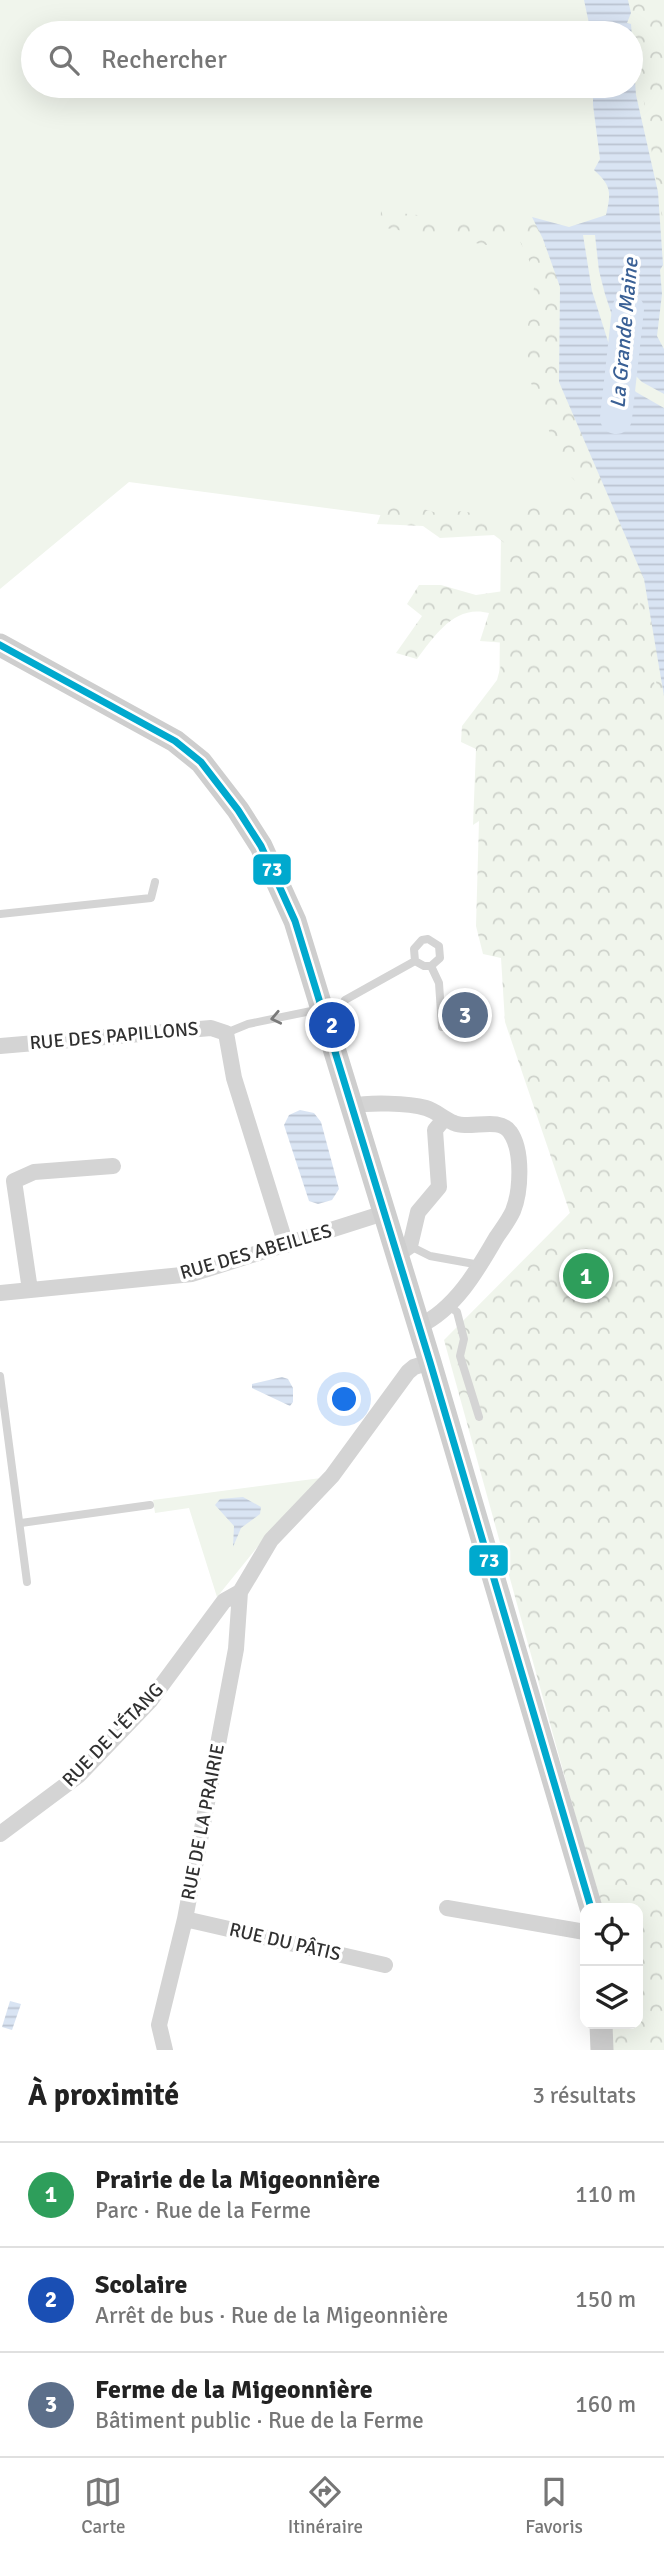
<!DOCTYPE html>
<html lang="fr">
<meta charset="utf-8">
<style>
:root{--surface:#fff;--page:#f2f2f2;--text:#222;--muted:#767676;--line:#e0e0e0;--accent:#787878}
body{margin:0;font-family:Signika,sans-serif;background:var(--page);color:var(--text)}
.controls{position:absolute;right:21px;bottom:21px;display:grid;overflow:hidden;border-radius:14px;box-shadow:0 7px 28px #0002}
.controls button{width:63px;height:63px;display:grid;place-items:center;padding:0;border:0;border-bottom:2px solid var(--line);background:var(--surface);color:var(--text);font:35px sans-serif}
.you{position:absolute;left:345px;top:1400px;width:24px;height:24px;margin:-18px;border:5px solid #fff;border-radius:50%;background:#1a73e8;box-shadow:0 0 0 10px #1a73e833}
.badge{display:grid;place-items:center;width:46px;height:46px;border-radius:50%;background:var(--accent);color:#fff;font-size:23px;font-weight:700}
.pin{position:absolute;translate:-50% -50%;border:4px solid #fff;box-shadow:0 2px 7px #0006}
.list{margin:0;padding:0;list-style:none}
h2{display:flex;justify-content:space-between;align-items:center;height:91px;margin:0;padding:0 28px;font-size:30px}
h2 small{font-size:23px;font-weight:400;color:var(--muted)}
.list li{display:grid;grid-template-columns:46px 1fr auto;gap:21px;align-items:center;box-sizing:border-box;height:105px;padding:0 28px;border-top:2px solid var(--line)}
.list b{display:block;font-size:26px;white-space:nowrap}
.list p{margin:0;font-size:23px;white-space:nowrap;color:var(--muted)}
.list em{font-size:23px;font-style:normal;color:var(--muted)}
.icon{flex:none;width:38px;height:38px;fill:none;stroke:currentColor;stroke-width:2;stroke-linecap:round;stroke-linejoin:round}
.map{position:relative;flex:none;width:664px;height:2050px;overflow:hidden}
.search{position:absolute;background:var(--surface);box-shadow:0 7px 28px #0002;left:21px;right:21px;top:21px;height:77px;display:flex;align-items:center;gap:18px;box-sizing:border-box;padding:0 24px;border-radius:38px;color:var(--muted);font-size:26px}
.sheet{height:406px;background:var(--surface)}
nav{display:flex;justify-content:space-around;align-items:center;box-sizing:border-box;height:98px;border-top:2px solid var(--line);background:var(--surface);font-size:19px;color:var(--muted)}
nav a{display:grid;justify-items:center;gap:4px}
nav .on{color:var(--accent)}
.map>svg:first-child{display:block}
.grass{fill:#f0f5ec;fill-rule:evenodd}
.forest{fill:url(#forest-crowns);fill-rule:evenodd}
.water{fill:url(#water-rules)}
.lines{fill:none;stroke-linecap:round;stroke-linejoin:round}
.river{stroke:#d9e4f3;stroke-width:32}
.lane{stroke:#d4d4d4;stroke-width:8}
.street{stroke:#d4d4d4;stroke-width:16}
.secondary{stroke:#cecece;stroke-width:23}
.bus-1-casing{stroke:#fff;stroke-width:12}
.bus-1{stroke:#00a9ce;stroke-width:7}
.oneway{stroke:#7a7a7a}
.labels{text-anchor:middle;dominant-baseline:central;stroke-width:7;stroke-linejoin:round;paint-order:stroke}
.street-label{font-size:19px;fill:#303030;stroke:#fff}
.water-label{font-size:21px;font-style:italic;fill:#3a6095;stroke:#fff}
.line-badge{stroke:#fff;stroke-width:2.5}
.badge-label{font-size:19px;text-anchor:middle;font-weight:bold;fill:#fff}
</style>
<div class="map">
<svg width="664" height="2050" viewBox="0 0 664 2050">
<defs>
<pattern id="forest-crowns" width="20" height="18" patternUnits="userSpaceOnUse" patternTransform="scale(1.75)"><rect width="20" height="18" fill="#f0f5ec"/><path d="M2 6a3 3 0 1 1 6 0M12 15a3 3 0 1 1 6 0" fill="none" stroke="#ced2cb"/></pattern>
<pattern id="water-rules" width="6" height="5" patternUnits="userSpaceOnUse" patternTransform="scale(1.75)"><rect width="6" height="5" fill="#d9e4f3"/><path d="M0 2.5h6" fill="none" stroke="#bbc4d1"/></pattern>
</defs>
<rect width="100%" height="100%" fill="#fff"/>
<!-- grass -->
<path class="grass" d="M 0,0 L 664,0 L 664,2050 L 638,2024 L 638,1908 L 447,1340 L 570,1213 L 497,909 L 501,531 L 129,482 L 0,589 ZM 33,33 L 631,33 L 631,86 L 33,86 Z
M 321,1478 L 272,1529 L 217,1597 L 189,1508 L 155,1513 L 153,1500 Z"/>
<!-- forest -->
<path class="forest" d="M 628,0 L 664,0 L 664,230 Z
M 381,211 L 490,223 L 561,217 L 641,542 L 664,649 L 664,2050 L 609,2050 L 608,2024 L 638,2024 L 638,1908 L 601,1908 L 444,1340 L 570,1213 L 505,1022 L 501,958 L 483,954 L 476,926 L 479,821 L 473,825 L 476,749 L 461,742 L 462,726 L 497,680 L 507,643 L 480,641 L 489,613 C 455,604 435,635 417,659 L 396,653 L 422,616 L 407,604 L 419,585 L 441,585 L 476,595 L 504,591 L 510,547 L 494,535 L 440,538 L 423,526 L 377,524 L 387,498 L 440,514 L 462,511 L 510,521 L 545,495 L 542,515 L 577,483 L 563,468 L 530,380 L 526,338 L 536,275 L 518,237 L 487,245 L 380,227 ZM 634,585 L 639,598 L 658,691 L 658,701 Z"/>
<!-- water -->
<path class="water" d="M 584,0 L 628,0 L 631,13 L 627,23 L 631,24 L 636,95 L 658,192 L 663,265 L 660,270 L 662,294 L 657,336 L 664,349 L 664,394 L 642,382 L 630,370 L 605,294 L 599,271 L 595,235 L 583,235 L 592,291 L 618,373 L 636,392 L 664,408 L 664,696 L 644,579 L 559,382 L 560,287 L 543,239 L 532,217 L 569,227 L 606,215 C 611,193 612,186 594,170 L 600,159 L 593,105 L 593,86 L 631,86 L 631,33 L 591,33 Z
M 300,1110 L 314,1113 L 321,1122 L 339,1189 L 332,1200 L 318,1204 L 309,1201 L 284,1125 L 289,1115 Z
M 282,1377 L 288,1379 L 293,1388 L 293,1402 L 290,1406 L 252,1388 L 252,1384 Z
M 243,1497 L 261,1507 L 260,1514 L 241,1528 L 233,1547 L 234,1526 L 215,1505 L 220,1499 Z
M 10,2001 L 21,2004 L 12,2030 L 2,2027 Z"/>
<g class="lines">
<!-- river -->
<path class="river" d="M 616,418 L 628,309"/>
<!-- lane -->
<path class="lane" d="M 0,914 L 151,898 L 155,882
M 431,966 L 439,983 L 442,1027
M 345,1000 L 415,961 L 424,966 L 431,966 L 440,958 L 439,946 L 428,939 L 422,940 L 414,949 L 415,961
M 226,1033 L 248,1024 L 321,1009
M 410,1246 L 430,1256 L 480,1265
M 448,1305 L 457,1312 L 464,1339 L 460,1356 L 479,1417
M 0,1376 L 27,1582
M 21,1523 L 150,1505"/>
<!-- street -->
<path class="street" d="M 0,1046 L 211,1028 L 226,1033 L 234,1078 L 286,1245
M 351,1106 C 370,1102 408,1103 426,1108 C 436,1111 444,1119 454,1123 C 470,1130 499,1116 510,1132 C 523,1150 521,1191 513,1211 C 509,1220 502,1229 496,1238 C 477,1271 455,1309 419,1326
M 397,1255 L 410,1246 L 418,1212 L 439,1187 L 435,1130 L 444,1119
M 30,1290 L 14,1181 L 34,1172 L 113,1166
M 0,1293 L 192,1274 L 384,1213
M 0,1834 L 79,1775 L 150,1701 L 224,1601 L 240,1592
M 447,1908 L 585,1932
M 185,1919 L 385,1965
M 165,2050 L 159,2025 L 185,1919 L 236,1649 L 240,1592 L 271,1540 L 332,1476 L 408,1372 L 414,1367 L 430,1362"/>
<!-- secondary -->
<path class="secondary" d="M 0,645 L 175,741 L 201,762 L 238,810 L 261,846 L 295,921 L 430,1362 L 591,1908
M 601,2024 L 602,2050"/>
<defs>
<path id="bus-1" d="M 0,645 L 175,741 L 201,762 L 238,810 L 261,846 L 295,921 L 430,1362 L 591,1908"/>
</defs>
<!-- bus-1 casing -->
<use href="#bus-1" class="bus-1-casing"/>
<!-- bus-1 -->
<use href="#bus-1" class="bus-1"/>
</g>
<!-- one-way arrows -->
<defs><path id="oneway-chevron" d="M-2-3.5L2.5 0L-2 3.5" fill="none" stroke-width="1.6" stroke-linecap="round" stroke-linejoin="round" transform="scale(1.75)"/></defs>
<use class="oneway" href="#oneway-chevron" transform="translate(276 1018) rotate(168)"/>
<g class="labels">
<!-- street labels -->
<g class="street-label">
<text transform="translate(114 1036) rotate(-5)">RUE DES PAPILLONS</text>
<text transform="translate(256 1252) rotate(-16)">RUE DES ABEILLES</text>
<text transform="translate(113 1735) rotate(-46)">RUE DE L'ÉTANG</text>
<text transform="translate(203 1822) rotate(-79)">RUE DE LA PRAIRIE</text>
<text transform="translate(285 1942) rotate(13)">RUE DU PÂTIS</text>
</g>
<!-- water labels -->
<g class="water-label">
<text transform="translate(624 333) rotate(-85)">La Grande Maine</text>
</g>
</g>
<g class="line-badge">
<rect x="252" y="853" width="40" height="33" rx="7" fill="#00a9ce"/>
<rect x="468" y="1544" width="41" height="33" rx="7" fill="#00a9ce"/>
</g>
<g class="badge-label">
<text x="272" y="876">73</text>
<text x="489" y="1567">73</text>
</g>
</svg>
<div class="controls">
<button><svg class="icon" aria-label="locate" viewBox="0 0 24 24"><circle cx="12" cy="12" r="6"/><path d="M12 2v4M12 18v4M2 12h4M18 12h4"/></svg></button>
<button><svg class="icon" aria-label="layers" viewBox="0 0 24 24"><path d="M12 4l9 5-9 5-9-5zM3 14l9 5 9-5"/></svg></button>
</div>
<div class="you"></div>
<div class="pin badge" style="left:586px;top:1276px;background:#2e9e5b">1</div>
<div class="pin badge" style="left:332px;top:1025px;background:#1a4fb4">2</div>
<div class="pin badge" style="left:465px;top:1015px;background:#5c6f8a">3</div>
<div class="search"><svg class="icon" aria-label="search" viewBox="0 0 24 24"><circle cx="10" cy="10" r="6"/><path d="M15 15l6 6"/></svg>Rechercher</div>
</div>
<section class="sheet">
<h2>À proximité<small>3 résultats</small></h2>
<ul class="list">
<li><span class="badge" style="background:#2e9e5b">1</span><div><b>Prairie de la Migeonnière</b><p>Parc · Rue de la Ferme</p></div><em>110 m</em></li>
<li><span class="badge" style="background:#1a4fb4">2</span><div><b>Scolaire</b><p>Arrêt de bus · Rue de la Migeonnière</p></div><em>150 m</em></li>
<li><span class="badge" style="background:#5c6f8a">3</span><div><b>Ferme de la Migeonnière</b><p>Bâtiment public · Rue de la Ferme</p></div><em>160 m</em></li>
</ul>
</section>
<nav>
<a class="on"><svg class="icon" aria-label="map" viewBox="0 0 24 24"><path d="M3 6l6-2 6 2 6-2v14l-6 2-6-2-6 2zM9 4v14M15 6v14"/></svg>Carte</a>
<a><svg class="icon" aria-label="directions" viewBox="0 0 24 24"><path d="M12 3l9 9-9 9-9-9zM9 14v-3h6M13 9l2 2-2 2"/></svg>Itinéraire</a>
<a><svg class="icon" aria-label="saved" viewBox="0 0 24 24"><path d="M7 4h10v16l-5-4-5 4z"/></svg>Favoris</a>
</nav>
